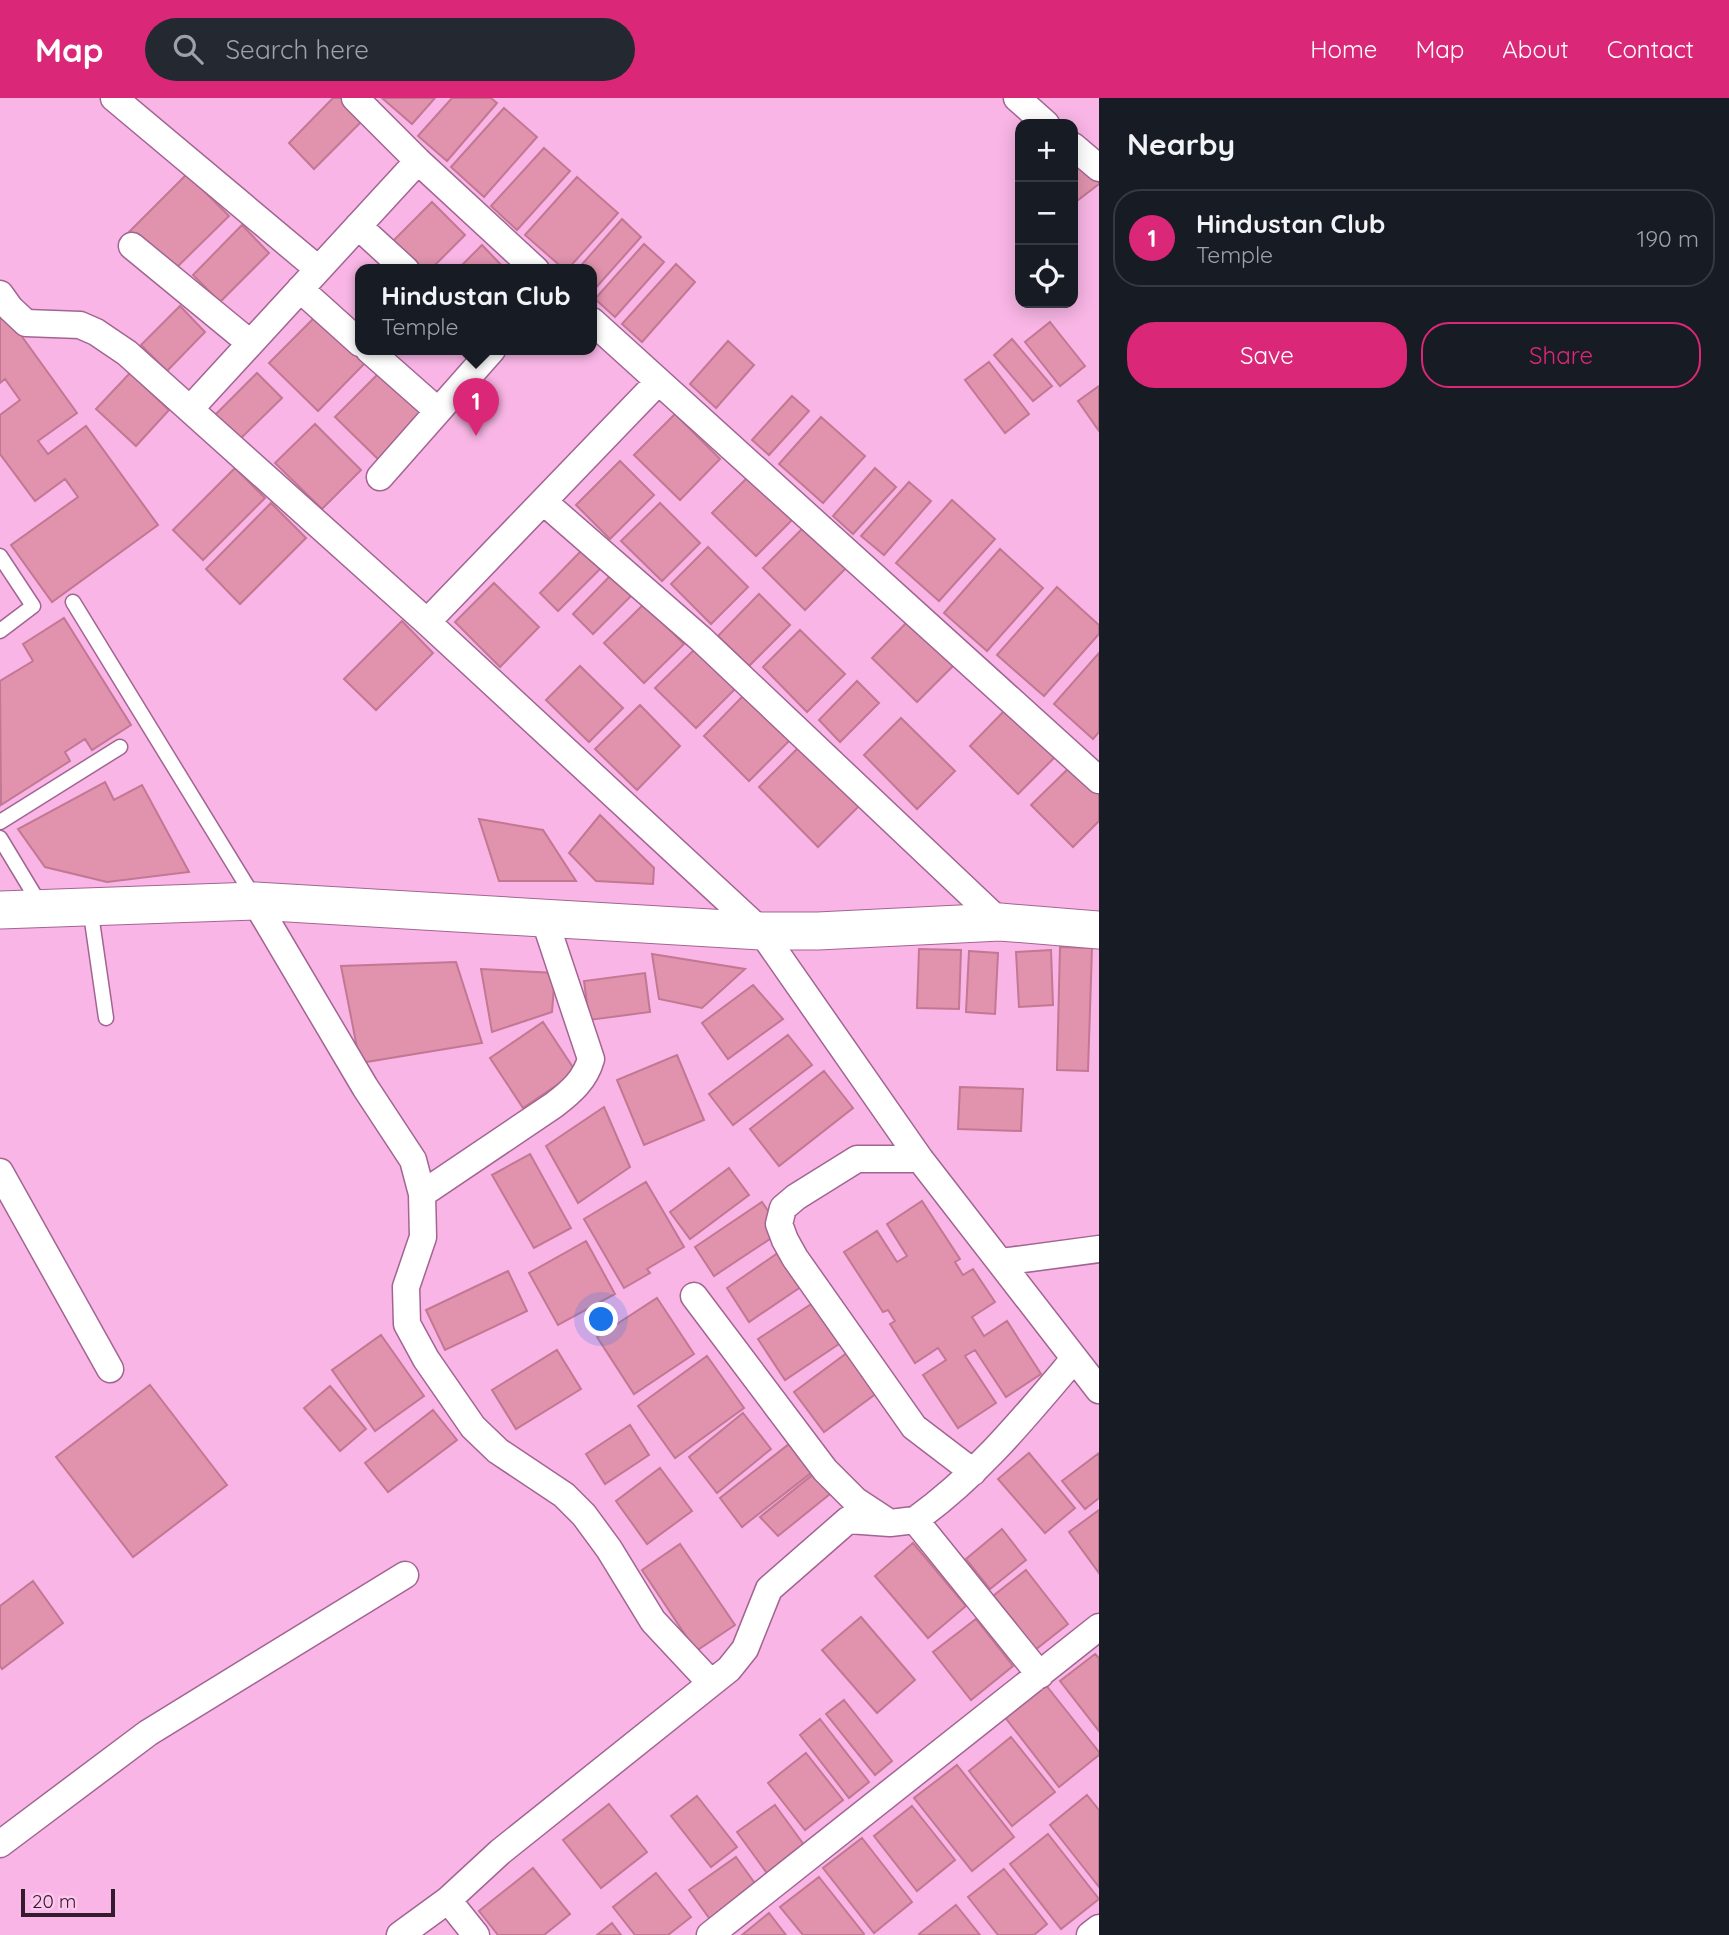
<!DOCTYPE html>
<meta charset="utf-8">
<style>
:root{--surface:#171b24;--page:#242831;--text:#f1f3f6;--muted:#9ea1a6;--line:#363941;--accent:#db2777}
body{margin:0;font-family:Quicksand,sans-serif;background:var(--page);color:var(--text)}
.controls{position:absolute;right:21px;top:21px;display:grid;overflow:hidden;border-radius:14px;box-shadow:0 4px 18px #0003}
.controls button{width:63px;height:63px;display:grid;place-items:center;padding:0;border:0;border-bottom:2px solid var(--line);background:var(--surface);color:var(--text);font:35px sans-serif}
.scale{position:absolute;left:21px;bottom:18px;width:94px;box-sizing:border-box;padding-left:7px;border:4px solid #341b2e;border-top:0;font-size:19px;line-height:24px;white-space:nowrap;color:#341b2e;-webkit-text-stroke:5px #fec7ee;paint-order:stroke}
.you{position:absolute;left:602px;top:1222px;width:24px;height:24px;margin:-18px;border:5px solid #fff;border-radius:50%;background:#1a73e8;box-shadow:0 0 0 10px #1a73e833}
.badge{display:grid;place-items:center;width:46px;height:46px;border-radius:50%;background:var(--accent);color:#fff;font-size:23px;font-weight:700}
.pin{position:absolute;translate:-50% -58px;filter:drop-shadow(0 2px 4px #0008)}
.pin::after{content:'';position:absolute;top:37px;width:24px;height:21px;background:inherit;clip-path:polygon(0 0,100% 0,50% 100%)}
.popup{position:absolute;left:355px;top:166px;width:242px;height:91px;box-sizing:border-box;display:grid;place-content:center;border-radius:14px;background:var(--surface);filter:drop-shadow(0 2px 5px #0005);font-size:23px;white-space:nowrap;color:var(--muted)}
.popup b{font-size:26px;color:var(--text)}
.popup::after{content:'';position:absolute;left:50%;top:100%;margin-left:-14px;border:14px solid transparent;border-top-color:var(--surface)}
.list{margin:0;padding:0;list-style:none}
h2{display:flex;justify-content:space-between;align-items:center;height:91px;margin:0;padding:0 28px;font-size:30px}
h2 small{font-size:23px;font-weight:400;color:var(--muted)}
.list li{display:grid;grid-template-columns:46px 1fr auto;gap:21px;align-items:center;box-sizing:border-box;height:98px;margin:0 14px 14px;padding:0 14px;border:2px solid var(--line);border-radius:28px}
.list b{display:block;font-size:26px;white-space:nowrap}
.list p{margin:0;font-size:23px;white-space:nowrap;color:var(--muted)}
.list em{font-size:23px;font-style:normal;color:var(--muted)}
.actions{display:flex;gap:14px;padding:21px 28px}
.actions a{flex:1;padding:16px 0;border:2px solid var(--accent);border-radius:28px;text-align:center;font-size:24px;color:var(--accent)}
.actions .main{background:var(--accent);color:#fff}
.icon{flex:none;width:38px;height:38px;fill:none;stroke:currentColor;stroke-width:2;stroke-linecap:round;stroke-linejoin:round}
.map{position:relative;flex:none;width:1099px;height:1837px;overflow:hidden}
header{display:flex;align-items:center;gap:42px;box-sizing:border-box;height:98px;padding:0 35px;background:var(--accent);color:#fff}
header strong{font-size:33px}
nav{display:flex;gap:38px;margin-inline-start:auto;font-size:24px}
.search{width:490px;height:63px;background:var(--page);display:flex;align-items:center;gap:18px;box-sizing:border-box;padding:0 24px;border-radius:38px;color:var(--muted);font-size:26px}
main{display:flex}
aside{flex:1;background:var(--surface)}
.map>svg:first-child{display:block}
.building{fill:#e193ae;stroke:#c27792;stroke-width:2}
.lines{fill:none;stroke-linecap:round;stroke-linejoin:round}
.service-casing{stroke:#a26592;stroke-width:17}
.minor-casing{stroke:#a26592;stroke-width:29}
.secondary-casing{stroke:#a26592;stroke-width:39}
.service{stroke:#fff;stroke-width:14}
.minor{stroke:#fff;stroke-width:26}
.secondary{stroke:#fff;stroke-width:37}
</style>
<header>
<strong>Map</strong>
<div class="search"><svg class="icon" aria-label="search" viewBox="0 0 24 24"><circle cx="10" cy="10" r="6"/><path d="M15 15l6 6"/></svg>Search here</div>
<nav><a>Home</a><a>Map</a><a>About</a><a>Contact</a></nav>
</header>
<main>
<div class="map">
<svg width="1099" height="1837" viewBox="0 0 1099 1837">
<rect width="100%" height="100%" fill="#f8b5e5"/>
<!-- building -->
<path class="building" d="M 333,0 L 343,0 L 364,21 L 314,71 L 289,45 Z
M 382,0 L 435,0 L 412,26 Z
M 452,0 L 491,0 L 497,5 L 447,63 L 418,38 Z
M 504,10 L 537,39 L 484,99 L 451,69 Z
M 544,50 L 570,73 L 517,132 L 491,108 Z
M 1073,60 L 1099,79 L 1099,86 L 1073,106 Z
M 187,76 L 229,118 L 171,175 L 129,134 Z
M 577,79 L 618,115 L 567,172 L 565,172 L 525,137 Z
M 432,104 L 465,137 L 430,172 L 419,172 L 392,144 Z
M 622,121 L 641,139 L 592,194 L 592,172 L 577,172 Z
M 242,127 L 269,155 L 220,204 L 193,177 Z
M 644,146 L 664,164 L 615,219 L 595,201 Z
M 482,147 L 506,172 L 457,172 Z
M 676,166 L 695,184 L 642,244 L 622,226 Z
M 0,208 L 77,315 L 38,343 L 48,356 L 86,328 L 158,427 L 52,504 L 11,447 L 78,399 L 65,381 L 35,403 L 0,356 L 0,317 L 20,302 L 5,281 L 0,285 Z
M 180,208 L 205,234 L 167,273 L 141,247 Z
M 318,216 L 366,264 L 318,313 L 269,265 Z
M 1050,224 L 1085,268 L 1060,288 L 1025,244 Z
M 1012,241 L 1052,288 L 1033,303 L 994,257 Z
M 728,243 L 754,267 L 716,310 L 690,286 Z
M 989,264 L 1029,316 L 1005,335 L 965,282 Z
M 380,274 L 426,319 L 381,364 L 335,319 Z
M 130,275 L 169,312 L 136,348 L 96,311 Z
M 257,275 L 282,300 L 237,344 L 213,319 Z
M 1099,288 L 1099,333 L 1078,303 Z
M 792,298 L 809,313 L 769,357 L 752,342 Z
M 675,316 L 720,361 L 680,402 L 634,357 Z
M 821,319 L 865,358 L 823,405 L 779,366 Z
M 315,326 L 361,372 L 322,411 L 275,365 Z
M 620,363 L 654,397 L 610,441 L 576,407 Z
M 235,370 L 265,400 L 203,462 L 173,432 Z
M 875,370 L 896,389 L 853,436 L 833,418 Z
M 749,378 L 793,421 L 756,458 L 712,415 Z
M 909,384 L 931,403 L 884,457 L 861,438 Z
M 952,402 L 995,441 L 939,503 L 896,465 Z
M 271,405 L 306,440 L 240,506 L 206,471 Z
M 660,405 L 700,445 L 662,483 L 621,443 Z
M 807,426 L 848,468 L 805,512 L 763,470 Z
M 708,449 L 748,489 L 711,526 L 671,486 Z
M 583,451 L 602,469 L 558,513 L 540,495 Z
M 1000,451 L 1043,490 L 987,553 L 944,515 Z
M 612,476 L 632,497 L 593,536 L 573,516 Z
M 494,485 L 539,529 L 500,569 L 455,524 Z
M 1057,489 L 1099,527 L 1099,536 L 1044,598 L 997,557 Z
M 759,496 L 790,527 L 749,568 L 718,538 Z
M 644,506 L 684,546 L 644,585 L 604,545 Z
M 64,520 L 131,627 L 92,652 L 85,641 L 65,654 L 70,663 L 1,707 L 0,583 L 33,563 L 23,546 Z
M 910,521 L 955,566 L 917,604 L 872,560 Z
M 402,523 L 433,555 L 376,612 L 344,581 Z
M 800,532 L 845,576 L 807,614 L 763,569 Z
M 697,549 L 737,589 L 696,630 L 655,590 Z
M 1099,555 L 1099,634 L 1093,641 L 1054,606 Z
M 580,568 L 623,610 L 589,644 L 546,602 Z
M 857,583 L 879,605 L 840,644 L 819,622 Z
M 744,597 L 790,642 L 749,683 L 704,638 Z
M 640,607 L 680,648 L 637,692 L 595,651 Z
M 1008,609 L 1057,657 L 1018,696 L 970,648 Z
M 901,620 L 955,673 L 917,711 L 864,657 Z
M 801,647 L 860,707 L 818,749 L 759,689 Z
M 1072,667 L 1099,694 L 1099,723 L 1073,749 L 1031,707 Z
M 105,684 L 114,702 L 142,687 L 189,774 L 107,784 L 45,769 L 18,731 Z
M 600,717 L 654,770 L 653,786 L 596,783 L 569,755 Z
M 479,721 L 543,732 L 576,783 L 499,783 Z
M 1060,849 L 1092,850 L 1088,973 L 1057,972 Z
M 919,851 L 961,852 L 959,911 L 917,910 Z
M 1051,852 L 1053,907 L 1019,909 L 1016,854 Z
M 969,853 L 998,855 L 995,916 L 966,914 Z
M 652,856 L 745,871 L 702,910 L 659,901 Z
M 456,864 L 482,945 L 360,965 L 341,868 Z
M 481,871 L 555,875 L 552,914 L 492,934 Z
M 645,875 L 650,914 L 589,922 L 584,883 Z
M 753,887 L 783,921 L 728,961 L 702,925 Z
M 543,924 L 576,974 L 523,1010 L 490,960 Z
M 788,937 L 812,967 L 733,1027 L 709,996 Z
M 677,957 L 704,1022 L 644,1047 L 617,982 Z
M 824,973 L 853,1010 L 779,1068 L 750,1031 Z
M 960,989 L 1023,991 L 1021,1033 L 958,1031 Z
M 604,1009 L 630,1069 L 578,1105 L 546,1048 Z
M 530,1056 L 571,1130 L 534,1150 L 492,1077 Z
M 729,1070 L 749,1097 L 690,1141 L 670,1114 Z
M 646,1084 L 684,1149 L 647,1171 L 650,1175 L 624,1190 L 584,1121 Z
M 922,1103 L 960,1161 L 955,1164 L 963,1177 L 973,1171 L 995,1204 L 972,1219 L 984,1238 L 1007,1223 L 1041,1276 L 1006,1299 L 975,1252 L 965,1258 L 996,1305 L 958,1330 L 923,1277 L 946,1262 L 938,1250 L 915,1265 L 890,1226 L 895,1223 L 888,1212 L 883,1214 L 844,1154 L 877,1133 L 897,1164 L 907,1158 L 887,1126 Z
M 762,1104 L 782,1133 L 714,1178 L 695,1149 Z
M 586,1143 L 615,1196 L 558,1227 L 529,1175 Z
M 785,1150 L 808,1184 L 749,1224 L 727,1190 Z
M 508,1173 L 527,1213 L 445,1252 L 426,1212 Z
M 657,1200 L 694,1256 L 634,1296 L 597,1239 Z
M 819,1201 L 845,1242 L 785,1282 L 758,1241 Z
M 381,1237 L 424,1298 L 375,1333 L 332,1272 Z
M 557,1252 L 581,1291 L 516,1331 L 492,1292 Z
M 851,1252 L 881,1292 L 824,1334 L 794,1294 Z
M 707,1258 L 744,1310 L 675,1360 L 638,1308 Z
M 150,1287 L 227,1387 L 133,1459 L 56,1359 Z
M 330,1288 L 366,1331 L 340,1353 L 304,1310 Z
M 433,1312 L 457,1342 L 388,1394 L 365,1365 Z
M 743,1315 L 771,1351 L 717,1395 L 689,1359 Z
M 630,1327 L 649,1357 L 605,1386 L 586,1356 Z
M 789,1346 L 811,1375 L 742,1429 L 720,1400 Z
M 1029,1355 L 1075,1410 L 1045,1435 L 998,1381 Z
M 1099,1355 L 1099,1400 L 1085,1411 L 1062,1383 Z
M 660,1370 L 692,1413 L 647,1446 L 616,1403 Z
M 816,1374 L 830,1396 L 778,1438 L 760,1419 Z
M 1099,1412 L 1099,1475 L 1069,1434 Z
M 1002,1431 L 1026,1462 L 990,1491 L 966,1461 Z
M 913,1445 L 966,1508 L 928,1540 L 875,1478 Z
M 680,1446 L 735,1527 L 696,1553 L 642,1472 Z
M 1026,1472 L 1068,1526 L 1035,1552 L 993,1498 Z
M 33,1483 L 63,1525 L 2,1571 L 0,1568 L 0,1508 Z
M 861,1519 L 915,1582 L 877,1615 L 822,1552 Z
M 976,1521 L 1013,1568 L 971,1602 L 933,1554 Z
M 1095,1556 L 1099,1560 L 1099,1633 L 1060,1583 Z
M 1045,1586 L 1099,1654 L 1099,1657 L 1059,1689 L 1004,1618 Z
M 844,1602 L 892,1663 L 875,1677 L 826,1616 Z
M 820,1621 L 869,1684 L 849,1700 L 800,1637 Z
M 1011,1639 L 1055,1694 L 1012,1728 L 969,1673 Z
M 806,1655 L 843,1702 L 805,1732 L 768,1685 Z
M 957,1667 L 1014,1739 L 972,1773 L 914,1700 Z
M 1087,1697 L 1099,1712 L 1099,1789 L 1050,1727 Z
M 697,1698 L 737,1749 L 711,1769 L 671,1718 Z
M 609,1706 L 647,1754 L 601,1790 L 563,1742 Z
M 775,1707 L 807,1751 L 769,1778 L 737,1734 Z
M 912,1708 L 955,1762 L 917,1793 L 874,1738 Z
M 1048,1736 L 1099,1801 L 1061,1831 L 1010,1766 Z
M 862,1740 L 912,1804 L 874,1835 L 823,1770 Z
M 736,1759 L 759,1791 L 712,1824 L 689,1792 Z
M 533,1770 L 570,1816 L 544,1837 L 498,1837 L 479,1813 Z
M 1004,1771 L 1047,1826 L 1034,1837 L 998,1837 L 968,1799 Z
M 656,1775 L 691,1819 L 668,1837 L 635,1837 L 613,1809 Z
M 819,1779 L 864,1836 L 863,1837 L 803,1837 L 780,1809 Z
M 956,1807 L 980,1837 L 920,1837 L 919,1836 Z
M 769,1815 L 786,1837 L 742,1837 Z
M 612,1825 L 621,1837 L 597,1837 Z"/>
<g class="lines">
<defs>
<path id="service" d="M 0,458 L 33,508 L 0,533
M 73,504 L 255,801
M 0,724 L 120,649
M 0,740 L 41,808
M 90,809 L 106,920"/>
<path id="minor" d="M 114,0 L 318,171
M 355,0 L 418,63 L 536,172
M 1017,0 L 1046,26
M 1073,48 L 1099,70
M 358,128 L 406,172
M 132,148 L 250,245
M 300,191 L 360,245
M 0,196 L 10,210 L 26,225 L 80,227 L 96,234 L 127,255 L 427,524 L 761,833 L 920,1061 L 1099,1292
M 592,223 L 1099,682
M 369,252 L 438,313
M 191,310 L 418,63
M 380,379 L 492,252
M 544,404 L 701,541 L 1000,824
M 427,524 L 658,284
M 255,803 L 365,989 L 413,1062 L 422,1096 L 423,1139 L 406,1189 L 407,1226 L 426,1261 L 473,1329 L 498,1353 L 564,1397 L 584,1417 L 609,1451 L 653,1523 L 710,1584
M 920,1061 L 857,1061 L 796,1099 L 783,1110 L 779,1126 L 785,1142 L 795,1160 L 914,1329 L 973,1374
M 0,1074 L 110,1271
M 422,1096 L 554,1007 C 571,994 585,982 591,961 L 544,820
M 1001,1164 L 1099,1151
M 694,1198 L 825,1372 L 855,1402 L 890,1425 L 915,1422 L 1040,1577
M 915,1422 C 978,1377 1025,1319 1074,1261
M 0,1746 L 148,1635 L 405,1477
M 448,1802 L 500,1754 L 729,1571 L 745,1551 L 769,1491 L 848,1422 L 890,1425
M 400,1837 L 448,1802 L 476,1837
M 710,1837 L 1099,1529
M 1090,1837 L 1099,1830"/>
<path id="secondary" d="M 0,812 L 255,803 L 761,833 L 818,833 L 1000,824 L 1099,832"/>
</defs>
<!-- service casing -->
<use href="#service" class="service-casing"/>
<!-- minor casing -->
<use href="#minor" class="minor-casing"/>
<!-- secondary casing -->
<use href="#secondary" class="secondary-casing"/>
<!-- service -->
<use href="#service" class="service"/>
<!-- minor -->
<use href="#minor" class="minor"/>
<!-- secondary -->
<use href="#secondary" class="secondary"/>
</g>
</svg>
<div class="controls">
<button>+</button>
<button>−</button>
<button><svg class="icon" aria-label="locate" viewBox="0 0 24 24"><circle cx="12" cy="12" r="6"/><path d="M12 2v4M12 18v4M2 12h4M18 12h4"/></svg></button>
</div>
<div class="scale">20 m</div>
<div class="you"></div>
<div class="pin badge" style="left:476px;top:338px">1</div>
<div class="popup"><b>Hindustan Club</b>Temple</div>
</div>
<aside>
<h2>Nearby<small></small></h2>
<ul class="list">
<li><span class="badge">1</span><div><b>Hindustan Club</b><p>Temple</p></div><em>190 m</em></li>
</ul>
<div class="actions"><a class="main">Save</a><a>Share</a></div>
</aside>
</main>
